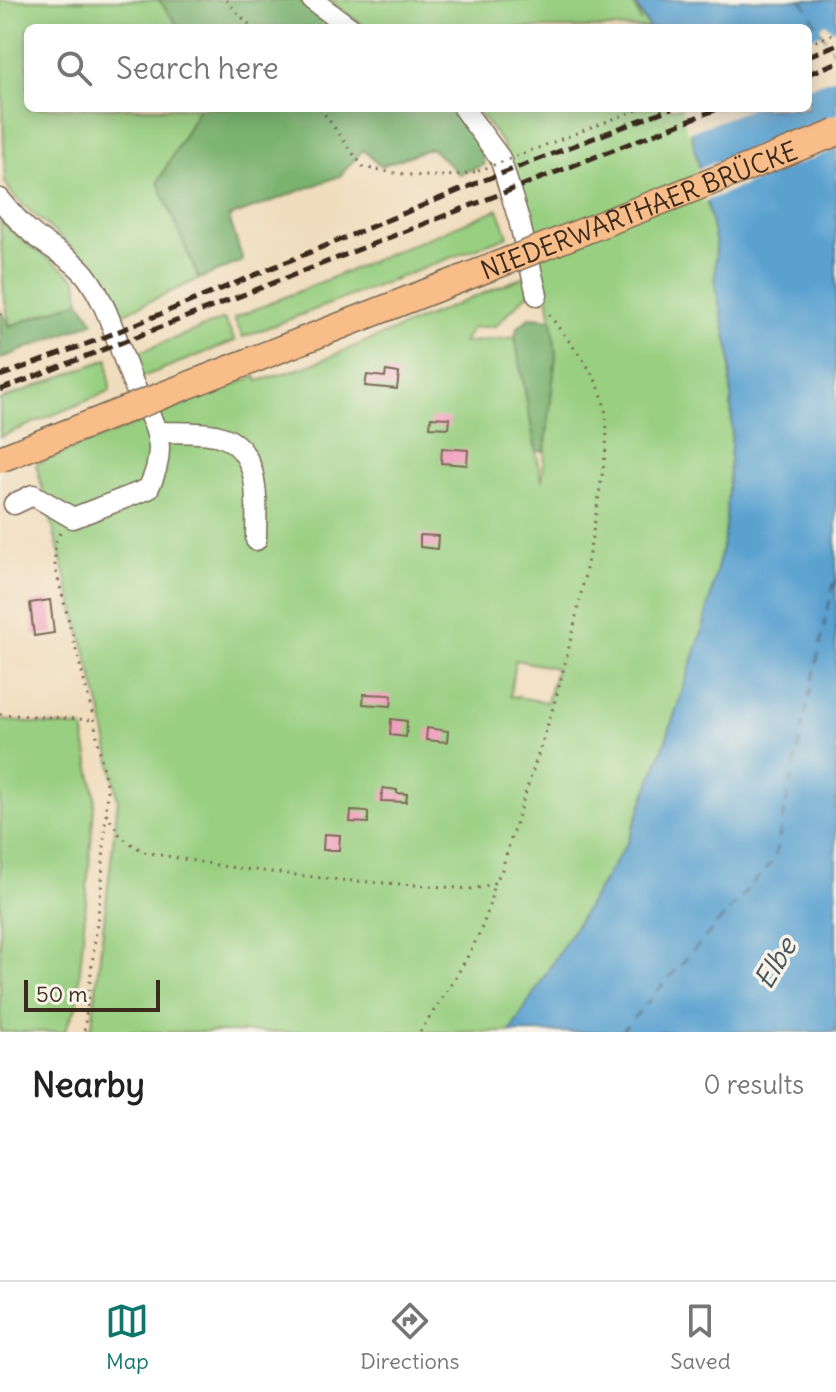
<!DOCTYPE html>
<meta charset="utf-8">
<style>
:root{--surface:#fff;--page:#f2f2f2;--text:#222;--muted:#767676;--line:#e0e0e0;--accent:#0f766e}
body{margin:0;font-family:Delius,sans-serif;background:var(--page);color:var(--text)}
.scale{position:absolute;left:24px;bottom:20px;width:136px;box-sizing:border-box;padding-left:8px;border:4px solid #3b2a1e;border-top:0;font-size:22px;line-height:28px;white-space:nowrap;color:#3b2a1e;-webkit-text-stroke:6px #f7f3e8;paint-order:stroke}
.list{margin:0;padding:0;list-style:none}
h2{display:flex;justify-content:space-between;align-items:center;height:104px;margin:0;padding:0 32px;font-size:34px}
h2 small{font-size:26px;font-weight:400;color:var(--muted)}
.icon{flex:none;width:44px;height:44px;fill:none;stroke:currentColor;stroke-width:2;stroke-linecap:round;stroke-linejoin:round}
.map{position:relative;flex:none;width:836px;height:1032px;overflow:hidden}
.search{position:absolute;background:var(--surface);box-shadow:0 4px 20px #0003;left:24px;right:24px;top:24px;height:88px;display:flex;align-items:center;gap:20px;box-sizing:border-box;padding:0 28px;border-radius:12px;color:var(--muted);font-size:30px}
.sheet{height:248px;background:var(--surface)}
nav{display:flex;justify-content:space-around;align-items:center;box-sizing:border-box;height:112px;border-top:2px solid var(--line);background:var(--surface);font-size:22px;color:var(--muted)}
nav a{display:grid;justify-items:center;gap:4px}
nav .on{color:var(--accent)}
.map>svg:first-child{display:block}
.green{fill:#99cf81;stroke:#6a7c50;stroke-width:2;fill-rule:evenodd}
.forest{fill:#7ab26f;stroke:#5a6e46;stroke-width:2}
.water{fill:#5aa1d0;stroke:#4a6677;stroke-width:2}
.pier{fill:#f0ddbd}
.lines{fill:none;stroke-linecap:round;stroke-linejoin:round}
.ferry{stroke:#46545c;stroke-width:2;stroke-dasharray:10 8;stroke-linecap:butt}
.building{fill:#f09ebd}
.minor-casing{stroke:#7a6956;stroke-width:23}
.major-casing{stroke:#7a6956;stroke-width:29}
.path{stroke:#7a6956;stroke-width:3;stroke-dasharray:2 6;stroke-linecap:butt}
.minor{stroke:#fff;stroke-width:20}
.major{stroke:#f8bd88;stroke-width:26}
.rail{stroke:#3b2a1e;stroke-width:5;stroke-dasharray:12 6;stroke-linecap:butt}
.major-bridge-casing{stroke:#7a6956;stroke-width:29;stroke-linecap:butt}
.path-bridge{stroke:#7a6956;stroke-width:3;stroke-dasharray:2 6;stroke-linecap:butt}
.major-bridge{stroke:#f8bd88;stroke-width:26}
.labels{text-anchor:middle;dominant-baseline:central;stroke-width:7;stroke-linejoin:round;paint-order:stroke}
.street-label{font-size:26px;fill:#3b2a1e;stroke:#f7f3e8}
.water-label{font-size:28px;font-style:italic;fill:#46545c;stroke:#f7f3e8}
</style>
<div class="map">
<svg width="836" height="1032" viewBox="0 0 836 1032">
<rect width="100%" height="100%" fill="#f7f3e8"/>
<filter id="ink" filterUnits="userSpaceOnUse"><feTurbulence type="fractalNoise" baseFrequency=".0125" numOctaves="2"/><feDisplacementMap in="SourceGraphic" scale="16" xChannelSelector="R" yChannelSelector="G"/><feConvolveMatrix kernelMatrix="1 2 1 2 8 2 1 2 1" color-interpolation-filters="sRGB"/></filter>
<filter id="wash" filterUnits="userSpaceOnUse"><feTurbulence type="fractalNoise" baseFrequency=".006" numOctaves="4" result="noise"/><feDisplacementMap in="SourceGraphic" scale="32" xChannelSelector="R" yChannelSelector="G"/><feGaussianBlur stdDeviation="1.8" result="paint"/><feColorMatrix in="noise" values="0 0 0 0 0 0 0 0 0 0 0 0 0 0 0 0 0 1.4 0 .05"/><feComposite in="paint" operator="in"/></filter>
<g filter="url(#wash)">
<rect width="100%" height="100%" fill="#f0ddbd"/>
<!-- green -->
<path class="green" d="M 0,0 L 159,0 L 180,28 L 28,28 L 28,108 L 199,108 L 158,182 L 199,279 L 120,315 L 103,274 L 14,197 L 5,182 Z
M 328,0 L 632,0 L 641,22 L 636,7 L 649,28 L 367,28 Z
M 475,108 L 686,108 L 716,244 L 715,285 L 730,352 L 732,429 L 726,534 L 703,629 L 665,743 L 628,841 L 510,1032 L 88,1032 L 92,1024 L 118,800 L 101,709 L 36,464 L 256,376 L 258,381 L 305,367 L 528,275 L 530,292 L 495,326 L 472,328 L 462,343 L 515,337 L 542,481 L 556,354 L 549,301 L 502,143 ZM 515,660 L 556,668 L 547,702 L 510,696 Z
M 498,209 L 508,236 L 243,337 L 234,318 Z
M 0,220 C 17,241 55,260 77,280 L 80,301 L 10,326 L 4,296 Z
M 224,319 L 235,341 L 140,378 L 132,355 Z
M 108,359 L 110,391 L 0,437 L 0,400 Z
M 0,720 L 83,728 L 95,796 L 77,1006 L 64,1032 L 0,1032 Z"/>
<!-- forest -->
<path class="forest" d="M 159,0 L 299,0 L 338,28 L 180,28 Z
M 199,108 L 449,108 L 486,148 L 482,158 L 484,165 L 459,174 L 431,148 L 381,166 L 363,150 L 340,176 L 229,217 L 243,261 L 199,279 L 158,182 Z
M 80,301 L 94,322 L 0,359 L 0,311 L 10,326 Z
M 530,317 L 552,319 L 556,354 L 545,451 L 536,451 L 515,337 L 517,328 Z"/>
<!-- water -->
<path class="water" d="M 634,0 L 836,0 L 836,1032 L 510,1032 L 628,841 L 665,743 L 703,629 L 725,534 L 732,429 L 730,352 L 715,285 L 716,244 L 686,108 L 808,108 L 808,28 L 649,28 Z"/>
<!-- pier -->
<path class="pier" d="M 826,23 L 832,30 L 836,28 L 836,78 L 808,87 L 808,39 L 821,34 L 821,27 Z
M 682,108 L 753,108 L 687,133 Z
M 836,115 L 836,149 L 703,202 L 696,170 Z"/>
<g class="lines">
<!-- ferry -->
<path class="ferry" d="M 802,0 L 836,56
M 621,1032 L 774,860 L 836,572"/>
</g>
<g id="blocks">
<!-- building -->
<path class="building" d="M 386,371 L 399,373 L 397,389 L 365,386 L 367,375 L 385,377 Z
M 431,417 L 450,418 L 449,428 L 430,427 Z
M 442,448 L 468,450 L 467,465 L 441,463 Z
M 420,535 L 438,536 L 437,549 L 420,547 Z
M 50,600 L 54,633 L 34,636 L 30,603 Z
M 364,694 L 392,695 L 391,706 L 363,704 Z
M 391,719 L 407,721 L 406,737 L 390,735 Z
M 427,728 L 448,731 L 447,742 L 426,740 Z
M 383,788 L 397,790 L 397,793 L 407,794 L 406,802 L 381,801 Z
M 351,811 L 368,812 L 368,823 L 350,822 Z
M 324,834 L 340,835 L 339,850 L 323,850 Z"/>
</g>
</g>
<g filter="url(#ink)">
<use href="#blocks" fill-opacity="0" stroke="#7a6956" stroke-width="2"/>
<g class="lines">
<defs>
<path id="minor" d="M 312,0 L 351,28
M 463,108 L 500,158 L 519,220 L 537,295
M 0,199 C 10,212 21,224 34,235 C 51,249 74,259 87,277 C 110,308 119,350 134,385 C 143,405 158,424 159,448 C 159,462 155,476 148,489 L 73,518 L 33,495 L 14,504
M 156,432 C 176,433 200,431 219,436 C 263,448 256,505 256,540"/>
<path id="major" d="M 291,345 L 443,286"/>
</defs>
<!-- minor casing -->
<use href="#minor" class="minor-casing"/>
<!-- major casing -->
<use href="#major" class="major-casing"/>
<!-- path -->
<path class="path" d="M 226,0 L 252,28
M 808,44 L 836,33
M 320,108 L 363,167 C 401,175 440,181 478,171
M 0,314 L 0,315
M 60,533 L 55,543 L 55,567 L 94,720 L 107,790 L 102,881 L 84,1032
M 0,714 L 92,720
M 106,813 L 121,837 L 144,852 L 228,867 L 340,880 L 474,889 L 493,884 L 501,873 C 519,806 545,741 562,675 C 577,616 590,555 599,495 C 603,466 611,434 604,404 C 596,367 567,343 548,312
M 420,1032 C 447,989 489,935 493,884"/>
<!-- minor -->
<use href="#minor" class="minor"/>
<!-- major -->
<use href="#major" class="major"/>
<!-- rail -->
<path class="rail" d="M 808,56 L 836,45
M 808,74 L 836,63
M 0,376 L 100,339 L 482,181 L 672,108
M 0,390 L 720,108"/>
<defs>
<g id="major-bridge">
<path id="s1" d="M 443,286 L 836,133"/>
<path d="M 0,459 L 291,345"/>
</g>
</defs>
<!-- major-bridge casing -->
<use href="#major-bridge" class="major-bridge-casing"/>
<!-- path-bridge -->
<path class="path-bridge" d="M 478,171 L 642,108"/>
<!-- major-bridge -->
<use href="#major-bridge" class="major-bridge"/>
</g>
</g>
<g class="labels">
<!-- street labels -->
<g class="street-label">
<text stroke="none"><textPath href="#s1" startOffset="210">NIEDERWARTHAER BRÜCKE</textPath></text>
</g>
<!-- water labels -->
<g class="water-label">
<text transform="translate(775 963) rotate(-59)">Elbe</text>
</g>
</g>
</svg>
<div class="scale">50 m</div>
<div class="search"><svg class="icon" aria-label="search" viewBox="0 0 24 24"><circle cx="10" cy="10" r="6"/><path d="M15 15l6 6"/></svg>Search here</div>
</div>
<section class="sheet">
<h2>Nearby<small>0 results</small></h2>
<ul class="list">
</ul>
</section>
<nav>
<a class="on"><svg class="icon" aria-label="map" viewBox="0 0 24 24"><path d="M3 6l6-2 6 2 6-2v14l-6 2-6-2-6 2zM9 4v14M15 6v14"/></svg>Map</a>
<a><svg class="icon" aria-label="directions" viewBox="0 0 24 24"><path d="M12 3l9 9-9 9-9-9zM9 14v-3h6M13 9l2 2-2 2"/></svg>Directions</a>
<a><svg class="icon" aria-label="saved" viewBox="0 0 24 24"><path d="M7 4h10v16l-5-4-5 4z"/></svg>Saved</a>
</nav>
